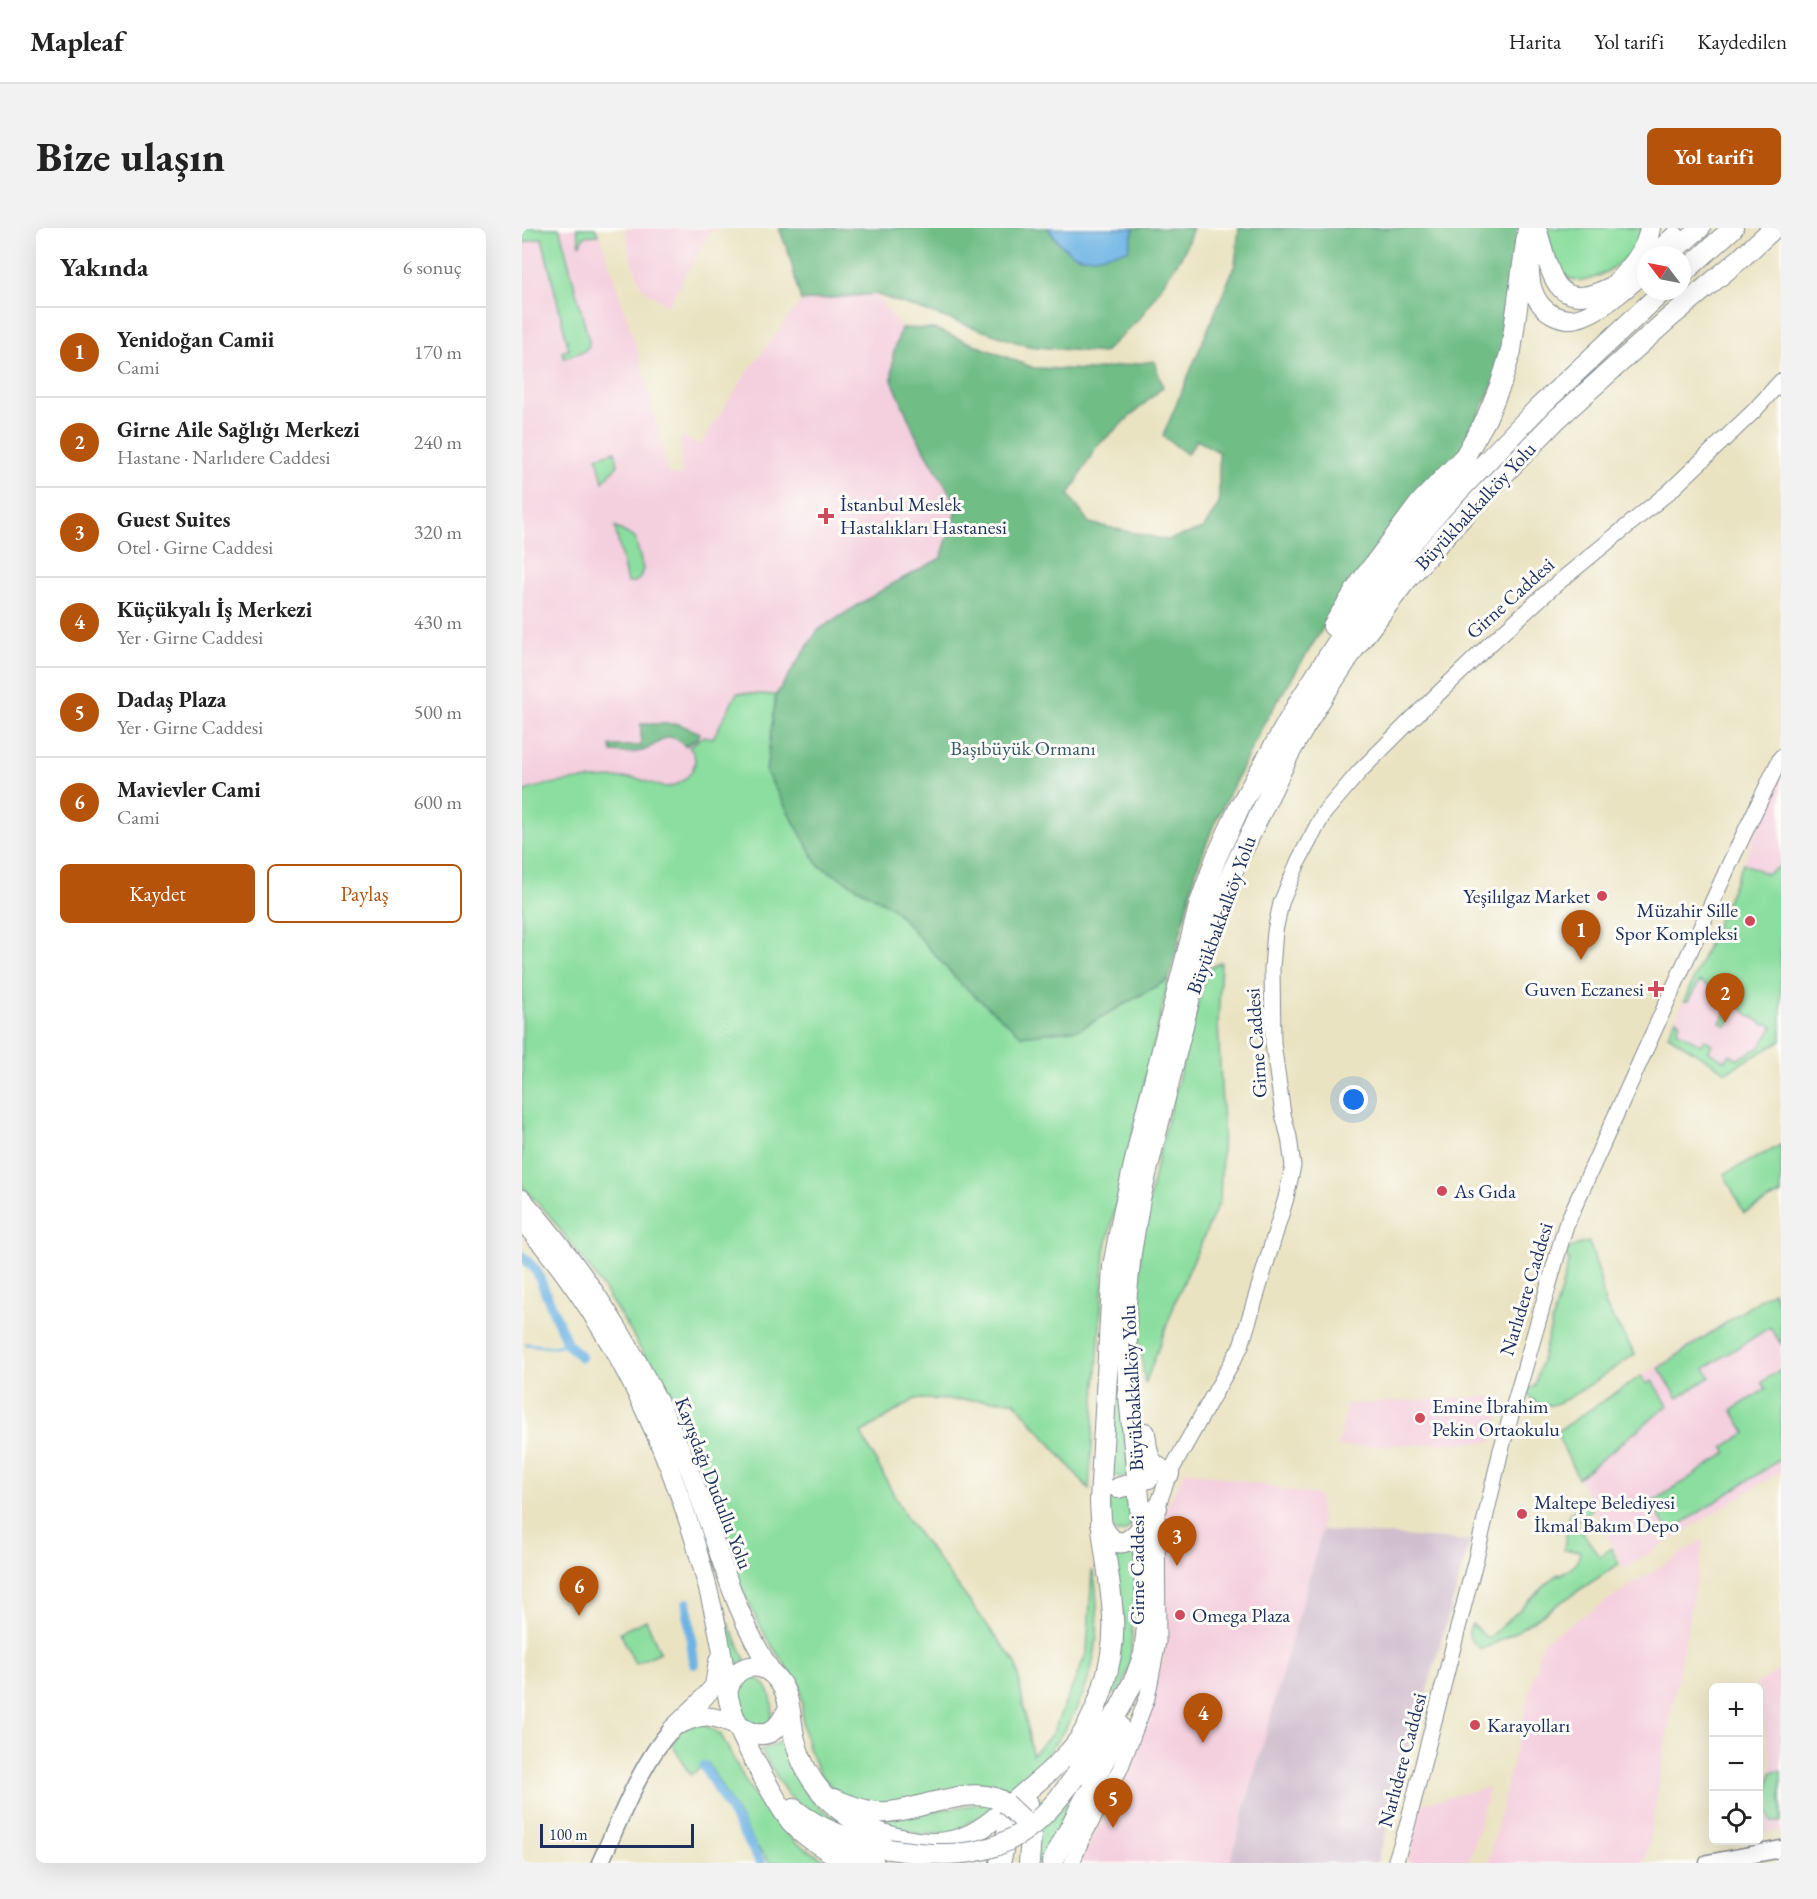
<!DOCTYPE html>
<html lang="tr">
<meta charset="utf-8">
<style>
:root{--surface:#fff;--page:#f2f2f2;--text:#222;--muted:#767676;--line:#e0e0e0;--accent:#b45309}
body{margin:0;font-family:"EB Garamond",serif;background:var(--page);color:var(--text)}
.controls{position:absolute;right:18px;bottom:18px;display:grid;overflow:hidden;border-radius:9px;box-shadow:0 6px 24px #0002}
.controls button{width:54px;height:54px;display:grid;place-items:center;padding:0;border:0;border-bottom:2px solid var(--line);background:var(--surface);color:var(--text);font:30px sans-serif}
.compass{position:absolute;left:1115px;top:18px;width:54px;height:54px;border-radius:50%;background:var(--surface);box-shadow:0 6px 24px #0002;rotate:302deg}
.scale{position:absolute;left:18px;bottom:15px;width:154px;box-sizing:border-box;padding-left:6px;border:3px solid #1b2f5e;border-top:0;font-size:16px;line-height:21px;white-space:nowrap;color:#1b2f5e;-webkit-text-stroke:4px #fdfcf7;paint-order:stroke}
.you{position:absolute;left:832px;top:872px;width:21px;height:21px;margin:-15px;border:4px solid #fff;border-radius:50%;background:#1a73e8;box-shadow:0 0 0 9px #1a73e833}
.badge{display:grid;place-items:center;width:39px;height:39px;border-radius:50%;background:var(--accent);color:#fff;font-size:20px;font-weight:700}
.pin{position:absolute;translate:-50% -50px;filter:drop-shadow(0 2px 3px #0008)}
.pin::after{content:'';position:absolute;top:32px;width:21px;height:18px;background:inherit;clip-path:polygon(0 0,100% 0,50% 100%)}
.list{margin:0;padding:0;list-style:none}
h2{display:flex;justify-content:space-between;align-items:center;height:78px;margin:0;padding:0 24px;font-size:26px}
h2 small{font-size:20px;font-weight:400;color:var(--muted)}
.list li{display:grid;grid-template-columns:39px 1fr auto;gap:18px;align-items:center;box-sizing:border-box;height:90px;padding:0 24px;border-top:2px solid var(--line)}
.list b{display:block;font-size:22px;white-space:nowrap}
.list p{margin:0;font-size:20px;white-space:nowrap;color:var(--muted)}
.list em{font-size:20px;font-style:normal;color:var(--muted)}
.actions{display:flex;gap:12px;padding:18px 24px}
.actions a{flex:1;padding:14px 0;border:2px solid var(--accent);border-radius:9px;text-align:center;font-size:21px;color:var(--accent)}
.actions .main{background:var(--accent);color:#fff}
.icon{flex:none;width:33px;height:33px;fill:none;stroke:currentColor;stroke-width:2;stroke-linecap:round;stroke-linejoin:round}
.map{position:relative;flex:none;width:1259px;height:1635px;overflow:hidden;border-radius:9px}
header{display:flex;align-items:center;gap:36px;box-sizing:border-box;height:84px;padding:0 30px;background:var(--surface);border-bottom:2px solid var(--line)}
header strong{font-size:28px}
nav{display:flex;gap:33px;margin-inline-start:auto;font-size:21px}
.intro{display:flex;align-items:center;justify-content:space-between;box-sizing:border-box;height:144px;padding:0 36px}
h1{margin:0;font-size:42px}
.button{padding:15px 27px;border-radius:9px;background:var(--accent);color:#fff;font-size:21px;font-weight:700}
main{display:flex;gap:36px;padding:0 36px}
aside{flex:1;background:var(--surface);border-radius:9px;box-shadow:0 6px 24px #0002}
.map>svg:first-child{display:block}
.built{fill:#f4cfde}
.industrial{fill:#d0bdce}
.green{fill:#8bde9f;stroke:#53867e;stroke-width:1.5}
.forest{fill:#70bd86;stroke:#467672;stroke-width:1.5}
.water{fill:#6db4e4;stroke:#4472a1;stroke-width:1.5}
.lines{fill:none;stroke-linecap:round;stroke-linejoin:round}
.stream{stroke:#6db4e4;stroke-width:3}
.canal{stroke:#6db4e4;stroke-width:10}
.tertiary-casing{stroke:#828990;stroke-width:17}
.secondary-casing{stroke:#828990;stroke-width:19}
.primary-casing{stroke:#828990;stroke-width:20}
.trunk-casing{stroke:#828990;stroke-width:22}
.tertiary{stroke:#fff;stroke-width:15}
.secondary{stroke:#fff;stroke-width:16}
.primary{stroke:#fff;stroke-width:18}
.trunk{stroke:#fff;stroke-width:20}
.trunk-bridge-casing{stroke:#828990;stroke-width:22;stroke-linecap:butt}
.trunk-bridge{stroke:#fff;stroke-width:20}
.poi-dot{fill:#d1495b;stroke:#fdfcf7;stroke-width:2}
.labels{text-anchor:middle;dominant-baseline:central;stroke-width:6;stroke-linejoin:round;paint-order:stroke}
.poi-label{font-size:20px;fill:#1b2f5e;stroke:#fdfcf7;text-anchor:start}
.street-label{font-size:20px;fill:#1b2f5e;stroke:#fdfcf7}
.park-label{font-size:20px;fill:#375b6e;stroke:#fdfcf7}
</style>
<header>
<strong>Mapleaf</strong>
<nav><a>Harita</a><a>Yol tarifi</a><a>Kaydedilen</a></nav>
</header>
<div class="intro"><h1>Bize ulaşın</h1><a class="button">Yol tarifi</a></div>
<main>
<aside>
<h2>Yakında<small>6 sonuç</small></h2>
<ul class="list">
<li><span class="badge">1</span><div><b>Yenidoğan Camii</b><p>Cami</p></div><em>170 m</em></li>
<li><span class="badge">2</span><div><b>Girne Aile Sağlığı Merkezi</b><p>Hastane · Narlıdere Caddesi</p></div><em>240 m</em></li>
<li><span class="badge">3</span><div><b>Guest Suites</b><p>Otel · Girne Caddesi</p></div><em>320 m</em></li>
<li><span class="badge">4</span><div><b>Küçükyalı İş Merkezi</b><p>Yer · Girne Caddesi</p></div><em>430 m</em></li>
<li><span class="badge">5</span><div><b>Dadaş Plaza</b><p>Yer · Girne Caddesi</p></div><em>500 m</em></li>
<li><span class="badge">6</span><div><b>Mavievler Cami</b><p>Cami</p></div><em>600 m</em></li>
</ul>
<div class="actions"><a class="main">Kaydet</a><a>Paylaş</a></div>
</aside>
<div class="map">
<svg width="1259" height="1635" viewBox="0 0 1259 1635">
<rect width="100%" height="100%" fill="#fdfcf7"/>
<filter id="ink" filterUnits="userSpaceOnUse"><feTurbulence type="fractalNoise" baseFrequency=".0167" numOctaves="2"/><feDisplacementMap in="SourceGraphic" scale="12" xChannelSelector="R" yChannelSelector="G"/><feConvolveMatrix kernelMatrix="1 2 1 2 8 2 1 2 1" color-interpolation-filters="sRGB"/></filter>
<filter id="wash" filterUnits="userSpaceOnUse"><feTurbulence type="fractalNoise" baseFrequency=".008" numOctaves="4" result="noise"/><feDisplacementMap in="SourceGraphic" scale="24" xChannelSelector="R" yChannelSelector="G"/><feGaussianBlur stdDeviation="1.35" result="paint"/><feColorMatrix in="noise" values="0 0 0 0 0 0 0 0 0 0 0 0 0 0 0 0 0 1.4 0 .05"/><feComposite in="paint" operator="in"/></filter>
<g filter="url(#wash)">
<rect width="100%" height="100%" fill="#eae3c2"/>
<!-- built -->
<path class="built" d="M 0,0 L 76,0 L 121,139 L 146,245 L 160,248 L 158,208 L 178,217 L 224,146 L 279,73 L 353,66 L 379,100 L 371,127 L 370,152 L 393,206 L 436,279 L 419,330 L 365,359 L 296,402 L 254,467 L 215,465 L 191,510 L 167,520 L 174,529 L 174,539 L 169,546 L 151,558 L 143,559 L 113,550 L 29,555 L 0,564 Z
M 103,0 L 201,0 L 188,4 L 146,78 L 120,60 L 109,31 Z
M 1259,546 L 1259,638 L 1245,646 L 1221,635 L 1245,578 L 1255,550 Z
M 1176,741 L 1259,799 L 1259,813 L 1204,844 L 1146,807 Z
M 1252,1062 L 1259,1081 L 1259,1136 L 1254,1140 L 1259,1157 L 1259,1243 L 1102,1341 L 1034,1204 Z
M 980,1168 L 971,1214 L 816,1219 L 825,1176 Z
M 664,1242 L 797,1268 L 800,1302 L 708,1635 L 557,1635 L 605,1546 L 641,1433 L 641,1284 Z
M 1182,1311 L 1145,1507 L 1125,1628 L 1123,1632 L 1120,1635 L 966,1635 L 1020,1414 Z
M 1259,1441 L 1259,1603 L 1238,1605 L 1250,1537 L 1237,1472 L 1236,1460 L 1234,1459 L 1233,1457 Z
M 967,1559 L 947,1635 L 885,1635 L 900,1576 Z"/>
<!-- industrial -->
<path class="industrial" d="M 800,1302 L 948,1313 L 855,1635 L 708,1635 Z"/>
<!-- green -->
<path class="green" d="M 0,0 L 36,0 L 38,2 L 67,113 L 67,118 L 62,123 L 42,130 L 40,124 L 47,122 L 20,10 L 0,15 Z
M 55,0 L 73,0 L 76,7 L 62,8 L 58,16 Z
M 1025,0 L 1120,0 C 1119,4 1118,10 1116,14 C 1107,32 1068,61 1047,50 C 1031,42 1029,15 1025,0 Z
M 93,223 L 96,237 L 81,254 L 75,229 Z
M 93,299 L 113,310 L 121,341 L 118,350 L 113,354 L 105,355 Z
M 215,465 L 254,467 L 244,544 L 296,637 L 371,680 L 440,757 L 558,801 L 647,751 L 583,1023 L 567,1261 L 492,1173 L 393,1171 L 339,1205 L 385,1291 L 494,1435 L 510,1527 L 530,1506 L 565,1424 L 570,1342 C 575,1354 574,1366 575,1379 C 580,1455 543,1515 488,1565 L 471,1560 L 367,1574 L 343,1575 L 314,1563 L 298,1546 L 286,1520 L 281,1498 L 279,1460 L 244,1409 L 204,1330 L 172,1232 L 141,1161 L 106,1099 L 69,1042 L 27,987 L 0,958 L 0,564 C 34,551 75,550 111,550 C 124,551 139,562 151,558 C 168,551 181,534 167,519 L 182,508 L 191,510 Z
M 1221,635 L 1245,646 L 1259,638 L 1259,813 L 1204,844 L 1146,807 L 1154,791 L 1158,795 L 1155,803 L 1179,817 L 1182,811 L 1190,816 L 1187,823 L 1203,833 L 1208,826 L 1216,831 L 1238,819 L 1251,799 L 1246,795 L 1243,797 L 1225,786 L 1217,777 L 1204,798 L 1198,794 L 1211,773 L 1178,753 L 1166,773 L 1162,773 Z
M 699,734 L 696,795 L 701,899 L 698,972 L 656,1067 L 623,1156 L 614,1088 L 619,1014 L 635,933 L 685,741 Z
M 1259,917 L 1259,966 L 1222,985 L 1202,946 Z
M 1067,1014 L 1077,1045 L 1083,1077 L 1113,1126 C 1097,1136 1044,1176 1029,1177 C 1019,1178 1011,1174 1006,1166 L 1008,1160 L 1013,1158 L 1047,1032 L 1042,1026 C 1048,1018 1058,1016 1067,1014 Z
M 1251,1063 L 1259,1083 L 1259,1116 L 1248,1099 L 1183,1140 L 1188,1149 L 1156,1170 L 1137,1140 Z
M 593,1109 L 606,1249 L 589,1248 Z
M 1259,1141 L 1259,1231 L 1147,1304 L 1129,1275 L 1205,1225 L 1202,1219 L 1224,1205 L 1210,1182 L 1244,1161 L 1240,1154 Z
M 1119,1148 L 1125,1156 L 1130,1153 L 1146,1177 L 1056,1250 L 1034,1204 Z
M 601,1266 L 607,1277 L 608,1299 L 602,1304 L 594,1304 L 587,1298 L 587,1272 L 592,1267 Z
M 1066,1273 L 1070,1282 L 1053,1294 L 1078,1329 L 1089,1320 L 1097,1336 L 992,1405 L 965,1419 L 958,1420 C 948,1413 943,1407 950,1396 L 966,1411 L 1036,1346 L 1038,1347 C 1049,1342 1057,1335 1058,1323 L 1042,1322 L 1047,1286 Z
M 613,1323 L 613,1362 L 608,1438 L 597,1467 L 589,1463 L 596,1438 L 602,1395 L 592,1325 Z
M 200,1382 L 224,1433 L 208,1441 Z
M 124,1392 L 138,1424 L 113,1436 L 98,1404 Z
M 228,1449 C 250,1452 255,1481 246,1498 L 226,1497 L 213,1466 L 219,1455 Z
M 180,1495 L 199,1507 L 225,1556 L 246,1586 L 273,1614 L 308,1635 L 248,1635 L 233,1616 L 186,1535 L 168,1547 L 150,1516 L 160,1501 Z
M 261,1510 C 269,1534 276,1560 295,1577 C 307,1587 321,1594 334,1603 L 283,1582 L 265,1566 L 239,1522 L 254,1516 Z
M 1259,1543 L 1259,1594 L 1249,1594 L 1244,1572 L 1249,1544 Z
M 556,1555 L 560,1557 L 522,1635 L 515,1635 L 507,1583 L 519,1571 L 533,1586 Z
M 466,1575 L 472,1581 L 428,1605 L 396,1606 L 351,1591 Z"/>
<!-- forest -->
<path class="forest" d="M 257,0 L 526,0 L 533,11 L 606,22 L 612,0 L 671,0 L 661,26 L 618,90 L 581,125 L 506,118 L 353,66 L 279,73 L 267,26 Z
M 717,0 L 1002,0 L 991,71 L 974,150 L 940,223 L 807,390 L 742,495 L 690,601 L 674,643 L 647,751 L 558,801 L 500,808 L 440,757 L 371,680 L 296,637 L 244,544 L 254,467 L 296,402 L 365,359 L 419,330 L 436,279 L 393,206 L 370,152 L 371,127 L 379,100 L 413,101 L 512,140 L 570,142 L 632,133 L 641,159 L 574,219 L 547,267 L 567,295 L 645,312 L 681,301 L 697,276 L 697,224 L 675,212 L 665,226 L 641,208 L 713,37 Z
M 119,496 L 157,496 L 178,505 L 176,510 L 163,518 C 145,501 142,513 125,521 C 115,526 101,525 90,524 L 89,518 L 119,518 Z"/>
<!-- water -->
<path class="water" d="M 526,0 L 612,0 L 606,22 C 564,30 553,40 526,0 Z"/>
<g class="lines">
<!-- stream -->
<path class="stream" d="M 4,1116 L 31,1119 L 45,1115"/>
<!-- canal -->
<path class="canal" d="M 0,1028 L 14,1042 L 45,1115 L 59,1129
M 165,1375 L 172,1436
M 182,1538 L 239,1635"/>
</g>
</g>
<g filter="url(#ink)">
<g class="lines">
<defs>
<path id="tertiary" d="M 550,1635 L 559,1613 L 598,1541 L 625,1470 L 636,1414 L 635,1280 L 647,1246 L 719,1118 L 764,970 L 771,938 L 767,909 L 761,886 L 751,815 L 750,740 L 753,703 L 759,675 L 777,632 L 802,585 L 838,543 L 893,488 L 968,416 L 1032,358 L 1148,263 L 1232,183 L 1259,153
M 873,1635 L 885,1598 L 954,1330 L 979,1222 L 1044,997 L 1208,635 L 1259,529"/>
<path id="secondary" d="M 78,1635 C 97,1594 119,1534 150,1501
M 1186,1635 L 1259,1621"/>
<path id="primary" d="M 1015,0 C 1031,51 1032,90 1097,54
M 1131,27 L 1153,7
M 1147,27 L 1179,0
M 1008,29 C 1008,40 1007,51 1011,62 C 1018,84 1040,97 1062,88 C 1085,79 1105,59 1124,44
M 0,971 C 69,1048 124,1139 164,1233 C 193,1304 208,1380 250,1444
M 0,993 C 99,1105 160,1245 193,1390 C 199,1414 202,1438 206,1462
M 159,1496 C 184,1484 192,1488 216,1498
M 150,1501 L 177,1475 L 192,1458 L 196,1433"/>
<path id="trunk" d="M 1160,46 L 1211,0
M 1093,56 C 1109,40 1124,24 1128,0
M 811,398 L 841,351 L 898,275 L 943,228 L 964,191 L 979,155 L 989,123 L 1006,0
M 623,1205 C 626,1229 625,1234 647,1246
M 596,1260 L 627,1250
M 579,1295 C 598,1337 619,1301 635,1280
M 216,1498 C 243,1514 254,1506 267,1480
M 552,1550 L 598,1480 L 614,1448 L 622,1426 L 625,1398 L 620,1300 L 606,1158 L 604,1075 L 609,1025 L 618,971 L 671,757 L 688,703 L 712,640 L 768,524 L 796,476 L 832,421 L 882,355 L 927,303 L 1035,191 L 1146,91 L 1218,31 L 1252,0
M 312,1571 C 328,1578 348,1586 366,1584 C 399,1582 456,1553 484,1576
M 272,1581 C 302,1605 330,1611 367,1621
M 500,1591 L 509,1607 L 507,1635
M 314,1623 L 352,1635
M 326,1635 C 308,1623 286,1612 271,1596 C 256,1580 202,1482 206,1462 C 212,1435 240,1431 256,1452 C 269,1467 268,1492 273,1512 C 287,1570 337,1606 395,1614 C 440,1620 461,1601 493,1573 C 511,1557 531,1542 547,1524 C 575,1494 594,1430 591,1389 C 589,1350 579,1312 578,1273 L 591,1038 L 601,985 L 624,884 L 678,675 L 694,630 L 718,578 L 777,474 L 820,407 L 881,325 L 921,279 L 1016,180 L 1141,63
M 478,1635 L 486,1601 L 506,1575
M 530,1635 L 593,1511 L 597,1497"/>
</defs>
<!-- tertiary casing -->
<use href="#tertiary" class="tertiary-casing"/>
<!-- secondary casing -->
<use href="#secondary" class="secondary-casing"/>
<!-- primary casing -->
<use href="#primary" class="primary-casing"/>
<!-- trunk casing -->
<use href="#trunk" class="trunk-casing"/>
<!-- tertiary -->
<use href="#tertiary" class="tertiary"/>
<!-- secondary -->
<use href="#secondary" class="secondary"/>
<!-- primary -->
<use href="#primary" class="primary"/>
<!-- trunk -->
<use href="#trunk" class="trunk"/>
<defs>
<path id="trunk-bridge" d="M 484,1576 L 500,1591
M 367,1621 C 454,1635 501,1623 552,1550"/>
</defs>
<!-- trunk-bridge casing -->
<use href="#trunk-bridge" class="trunk-bridge-casing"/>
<!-- trunk-bridge -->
<use href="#trunk-bridge" class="trunk-bridge"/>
</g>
</g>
<!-- markers -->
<g class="poi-dot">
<path d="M301 279h6v6h6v6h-6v6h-6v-6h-6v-6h6z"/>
<circle cx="1080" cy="668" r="6"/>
<circle cx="1228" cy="693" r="6"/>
<path d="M1131 752h6v6h6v6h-6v6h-6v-6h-6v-6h6z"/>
<circle cx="920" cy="963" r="6"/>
<circle cx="898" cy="1190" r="6"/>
<circle cx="1000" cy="1286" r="6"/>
<circle cx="658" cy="1387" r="6"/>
<circle cx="953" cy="1497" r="6"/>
</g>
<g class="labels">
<!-- poi labels -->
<g class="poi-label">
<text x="318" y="276">İstanbul Meslek<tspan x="318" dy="23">Hastalıkları Hastanesi</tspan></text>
<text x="1068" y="668" text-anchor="end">Yeşilılgaz Market</text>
<text x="1216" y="682" text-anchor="end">Müzahir Sille<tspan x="1216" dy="23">Spor Kompleksi</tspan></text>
<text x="1122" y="761" text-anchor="end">Guven Eczanesi</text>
<text x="932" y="963">As Gıda</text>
<text x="910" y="1178">Emine İbrahim<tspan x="910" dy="23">Pekin Ortaokulu</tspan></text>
<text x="1012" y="1274">Maltepe Belediyesi<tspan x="1012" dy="23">İkmal Bakım Depo</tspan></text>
<text x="670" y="1387">Omega Plaza</text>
<text x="965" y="1497">Karayolları</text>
</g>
<!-- street labels -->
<g class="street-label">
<text transform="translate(953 278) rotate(-47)">Büyükbakkalköy Yolu</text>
<text transform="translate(988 370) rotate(-42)">Girne Caddesi</text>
<text transform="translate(699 687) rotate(-70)">Büyükbakkalköy Yolu</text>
<text transform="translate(734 815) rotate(-94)">Girne Caddesi</text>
<text transform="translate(1004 1061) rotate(-73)">Narlıdere Caddesi</text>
<text transform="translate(610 1160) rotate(-93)">Büyükbakkalköy Yolu</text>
<text transform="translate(192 1255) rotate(69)">Kayışdağı Dudullu Yolu</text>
<text transform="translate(615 1342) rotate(-90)">Girne Caddesi</text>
<text transform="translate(880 1532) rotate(-75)">Narlıdere Caddesi</text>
</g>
<!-- park labels -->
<g class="park-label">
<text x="501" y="520">Başıbüyük Ormanı</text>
</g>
</g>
</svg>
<div class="controls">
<button>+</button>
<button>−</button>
<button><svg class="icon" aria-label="locate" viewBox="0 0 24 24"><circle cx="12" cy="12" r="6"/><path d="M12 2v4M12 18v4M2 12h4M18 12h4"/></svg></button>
</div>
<svg class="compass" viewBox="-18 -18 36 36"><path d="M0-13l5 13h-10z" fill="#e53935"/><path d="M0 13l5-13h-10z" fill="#767676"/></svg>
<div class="scale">100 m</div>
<div class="you"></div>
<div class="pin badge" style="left:1059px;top:732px">1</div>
<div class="pin badge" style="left:1203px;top:795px">2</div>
<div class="pin badge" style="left:655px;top:1338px">3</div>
<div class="pin badge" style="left:681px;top:1515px">4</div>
<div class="pin badge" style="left:591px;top:1600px">5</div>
<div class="pin badge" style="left:57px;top:1388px">6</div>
</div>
</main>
